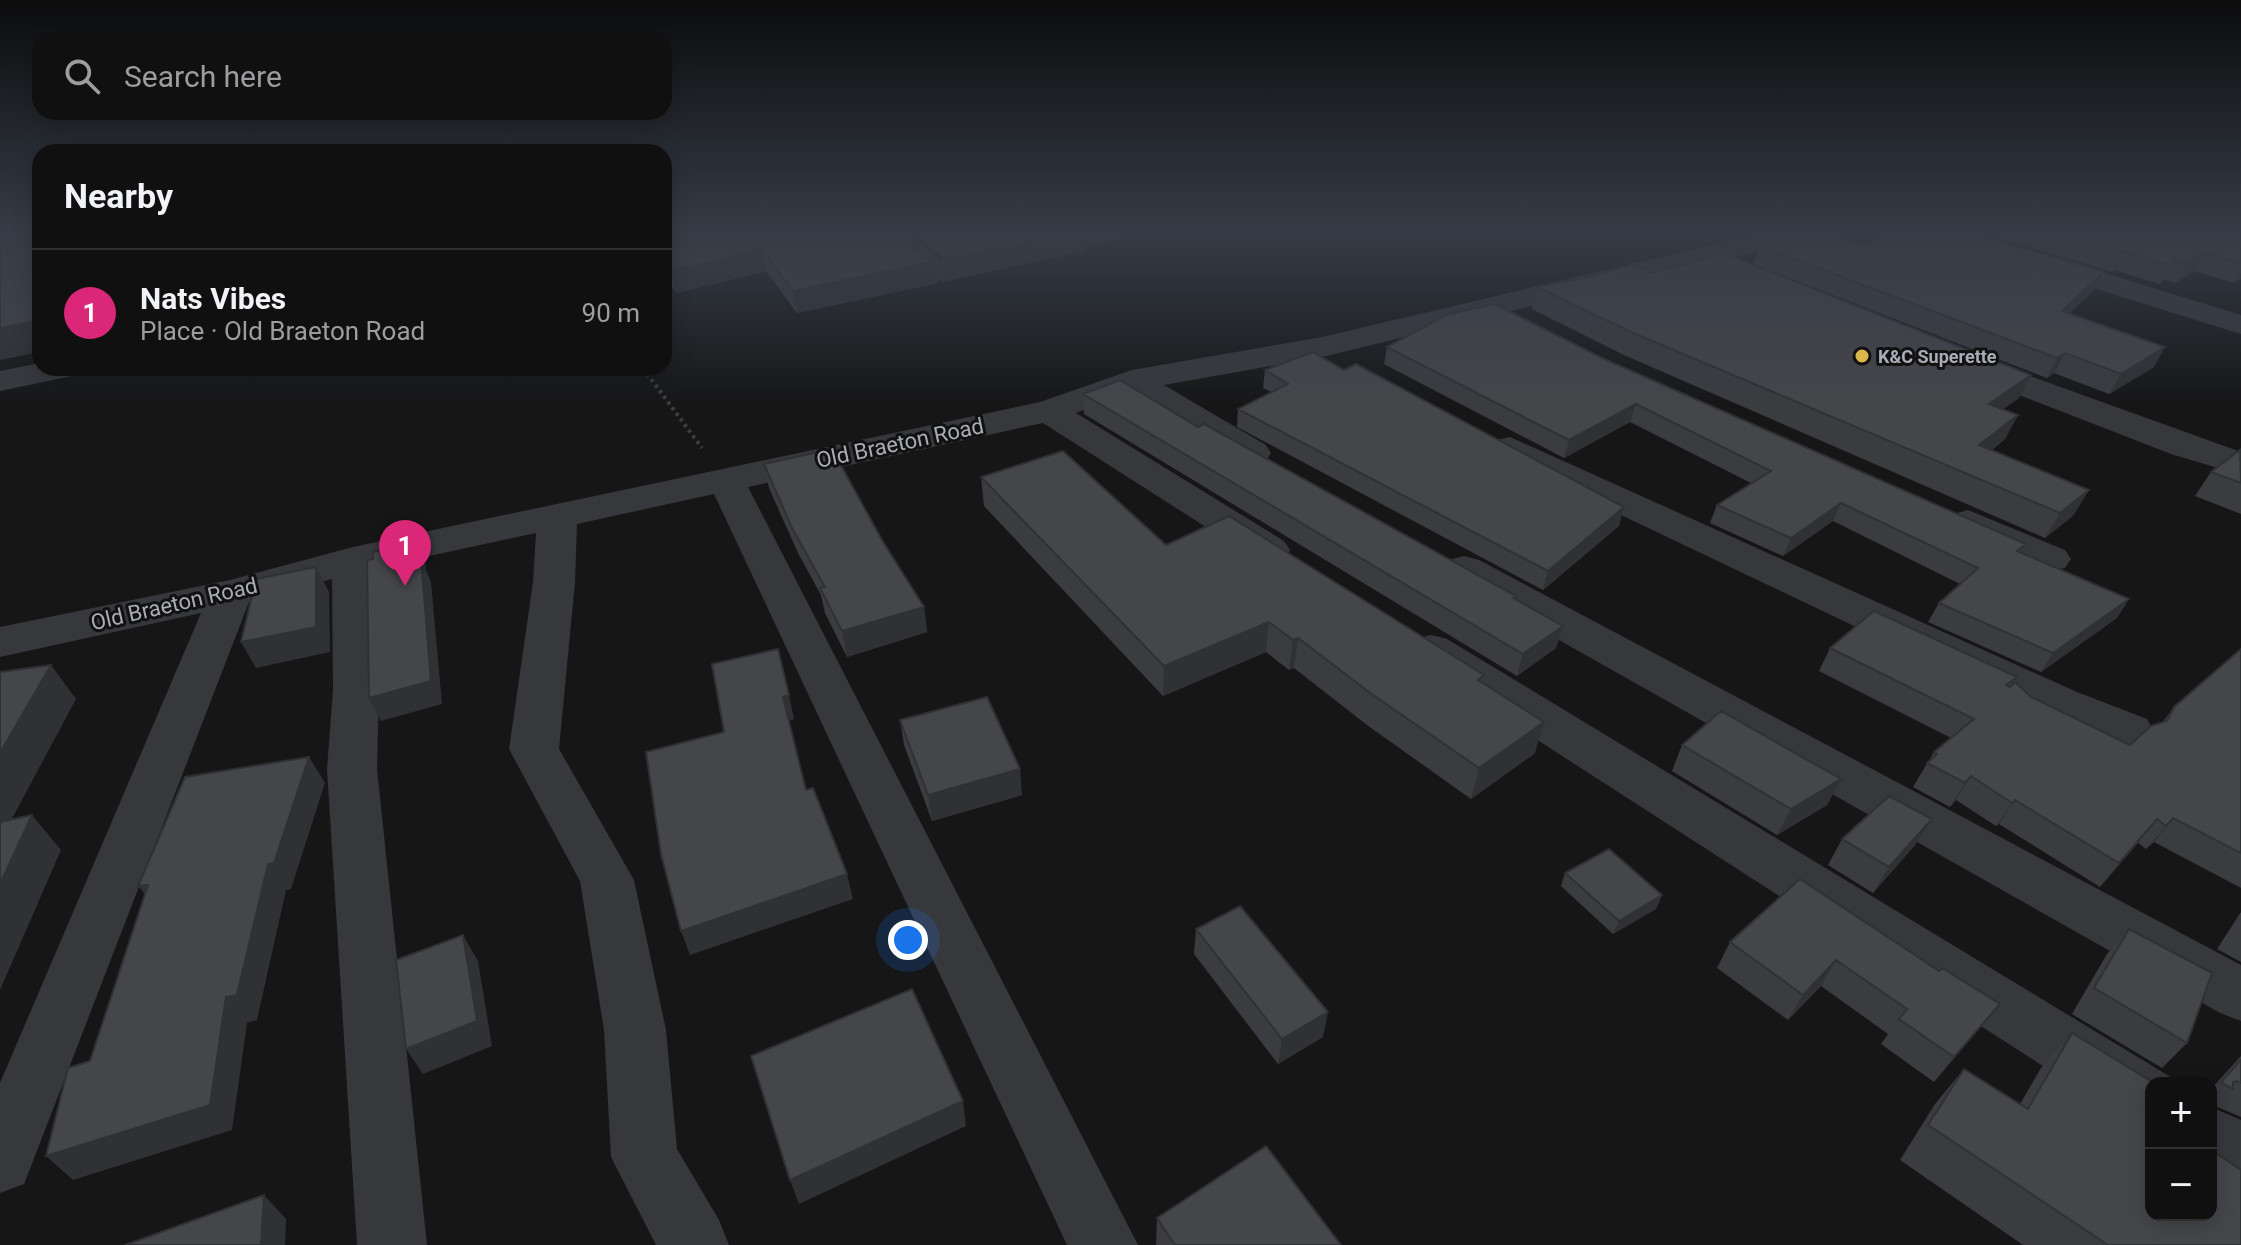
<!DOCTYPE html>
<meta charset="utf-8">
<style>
:root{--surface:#101011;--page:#19191a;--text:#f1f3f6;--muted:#9c9d9f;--line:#303031;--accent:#db2777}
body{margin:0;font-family:Roboto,sans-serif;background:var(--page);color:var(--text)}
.controls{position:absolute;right:24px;bottom:24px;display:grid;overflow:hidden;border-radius:16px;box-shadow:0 4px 20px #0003}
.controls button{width:72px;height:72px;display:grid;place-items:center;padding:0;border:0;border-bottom:2px solid var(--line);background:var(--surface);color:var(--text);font:40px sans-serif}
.you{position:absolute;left:908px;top:940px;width:28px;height:28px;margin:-20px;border:6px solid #fff;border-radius:50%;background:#1a73e8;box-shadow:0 0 0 12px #1a73e833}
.badge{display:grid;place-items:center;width:52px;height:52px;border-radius:50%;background:var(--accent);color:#fff;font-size:26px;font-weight:700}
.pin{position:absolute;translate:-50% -66px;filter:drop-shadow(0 2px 4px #0008)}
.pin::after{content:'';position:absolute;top:42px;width:28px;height:24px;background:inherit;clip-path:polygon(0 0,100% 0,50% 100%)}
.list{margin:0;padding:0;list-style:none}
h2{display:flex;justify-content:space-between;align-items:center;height:104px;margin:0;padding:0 32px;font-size:34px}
h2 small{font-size:26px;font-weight:400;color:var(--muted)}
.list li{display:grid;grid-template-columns:52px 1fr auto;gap:24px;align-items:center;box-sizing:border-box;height:128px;padding:0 32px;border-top:2px solid var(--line)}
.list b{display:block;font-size:30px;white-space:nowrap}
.list p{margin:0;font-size:26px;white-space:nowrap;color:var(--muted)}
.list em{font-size:26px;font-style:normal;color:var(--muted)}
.icon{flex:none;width:44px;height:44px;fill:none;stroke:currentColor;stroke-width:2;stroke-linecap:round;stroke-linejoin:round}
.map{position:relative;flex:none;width:2241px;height:1245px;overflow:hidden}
.search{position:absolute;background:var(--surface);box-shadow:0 4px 20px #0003;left:32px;top:32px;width:640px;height:88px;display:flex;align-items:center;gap:20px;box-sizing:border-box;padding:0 28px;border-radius:24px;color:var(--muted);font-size:30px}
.panel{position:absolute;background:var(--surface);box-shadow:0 4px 20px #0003;left:32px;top:144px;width:640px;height:232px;border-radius:24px}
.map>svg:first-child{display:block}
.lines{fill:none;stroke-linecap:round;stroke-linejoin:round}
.path{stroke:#3e3f43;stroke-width:4;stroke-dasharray:3 4;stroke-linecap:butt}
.minor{fill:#37383c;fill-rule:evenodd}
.wall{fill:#3b3c40}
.shaded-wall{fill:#303134}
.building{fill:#45464a;stroke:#303134;stroke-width:2}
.poi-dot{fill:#dbb74a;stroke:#111112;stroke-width:3}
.labels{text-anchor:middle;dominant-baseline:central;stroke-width:6;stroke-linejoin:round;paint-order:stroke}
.far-poi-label{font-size:18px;font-weight:bold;fill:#aaacb6;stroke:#111112;text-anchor:start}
.street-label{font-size:22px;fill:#aaacb6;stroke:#111112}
</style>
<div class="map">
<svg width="2241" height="1245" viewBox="0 0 2241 1245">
<rect width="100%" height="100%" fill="#161617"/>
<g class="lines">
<!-- path -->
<path class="path" d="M 643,368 L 702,448"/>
<!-- minor -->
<path class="minor" d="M 877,233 L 908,233 L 953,271 L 948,277 L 938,280 L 928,277 Z
M 1763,233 L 1811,233 L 1807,239 L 1322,357 L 1164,385 L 1266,445 L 1271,453 L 1266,461 L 1253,464 L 1240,461 L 1129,393 L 1076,413 L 1284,541 L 1290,550 L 1284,559 L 1270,562 L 1256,559 L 1043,423 L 748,487 L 1138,1245 L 1067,1245 L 714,494 L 577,524 L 575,582 L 559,749 L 634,880 L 666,1030 L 677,1149 L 719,1220 L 729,1245 L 656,1245 L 611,1157 L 604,1030 L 580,881 L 509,749 L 533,582 L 536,533 L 374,568 L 379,690 L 377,769 L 427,1245 L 357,1245 L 327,769 L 333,690 L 332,579 L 249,602 L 33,1161 L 24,1184 L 0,1193 L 0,1083 L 201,613 L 0,657 L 0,627 L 230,580 L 353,547 L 1040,402 L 1132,370 L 1322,337 Z
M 1932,233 L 1974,233 L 2241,315 L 2241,334 L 1936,239 Z
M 1969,354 L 2241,452 L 2241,475 L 2171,454 L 1957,371 L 1952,364 L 1957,357 Z
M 40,363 L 40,368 L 82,368 L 77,375 L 0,391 L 0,371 Z
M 1510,437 L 2077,692 L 2147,719 L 2154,731 L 2147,743 L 2130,748 L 2043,716 L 1497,456 L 1492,448 L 1497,440 Z
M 1968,510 L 2065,550 L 2071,559 L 2065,568 L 2050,571 L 1954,530 L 1948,522 L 1954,514 Z
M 1464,556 L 1479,560 L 2241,965 L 2241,1021 L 2220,1013 L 1449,578 L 1443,569 L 1449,560 Z
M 1431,635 L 1447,639 L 2174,1079 L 2175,1083 L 2151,1083 L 2151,1130 L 2128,1121 L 1415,661 L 1408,650 L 1415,639 Z
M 2211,1107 L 2241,1120 L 2241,1188 L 2211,1175 Z"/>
</g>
<!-- wall -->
<path class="wall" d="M 664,233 L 924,258 L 936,261 L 938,283 L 797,313 L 766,271 L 677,293 L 664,278 Z
M 912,233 L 1148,233 L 1083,248 L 1083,251 L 941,282 L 944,259 Z
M 1984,233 L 2241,233 L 2241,279 L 2234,283 L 2194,271 L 2175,283 L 2163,279 L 2160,284 L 2114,270 L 2112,272 Z
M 1760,246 L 2093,291 L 2070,313 L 2154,367 L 2109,394 L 2054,373 L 2047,378 L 1753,264 Z
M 1653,273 L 2019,398 L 2003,409 L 2018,415 L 2005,439 L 1992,450 L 2074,515 L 2045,538 L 1624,355 L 1532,309 L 1537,287 Z
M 1387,347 L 1602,358 L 2021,552 L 2129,599 L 2117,618 L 2041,672 L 1928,622 L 1939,603 L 1960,584 L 1833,521 L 1783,556 L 1710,523 L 1717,505 L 1751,483 L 1630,422 L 1564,458 L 1384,364 Z
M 1265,370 L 1619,526 L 1543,590 L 1237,427 L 1238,409 L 1271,392 L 1263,388 Z
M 1083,394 L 1198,427 L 1563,626 L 1556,648 L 1517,676 L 1084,414 Z
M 2241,450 L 2241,514 L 2195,496 L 2211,472 Z
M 764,464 L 882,540 L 924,607 L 927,632 L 847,657 L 825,613 L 821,595 L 798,553 L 769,488 Z
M 981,477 L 1166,545 L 1483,683 L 1535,753 L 1471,799 L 1367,725 L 1294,668 L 1289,670 L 1266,652 L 1163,696 L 984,506 Z
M 1830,648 L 2013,683 L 2031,697 L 2130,745 L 2162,723 L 2174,707 L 2241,649 L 2241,888 L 2154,842 L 2146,849 L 2138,843 L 2100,887 L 1999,824 L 1996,826 L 1956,800 L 1950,807 L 1913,787 L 1934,752 L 1951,738 L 1819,671 Z
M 900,720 L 1022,795 L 932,821 L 904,745 Z
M 1682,745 L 1841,779 L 1827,805 L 1777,835 L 1672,771 Z
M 1932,819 L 1915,845 L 1873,893 L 1828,865 L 1842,839 Z
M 1565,873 L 1662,895 L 1656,909 L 1613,934 L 1561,886 Z
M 1800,879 L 1979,1029 L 1934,1082 L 1881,1044 L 1888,1034 L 1821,986 L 1788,1020 L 1717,968 L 1730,942 Z
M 2241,912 L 2241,962 L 2217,949 Z
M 1196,929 L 1323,1037 L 1278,1064 L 1194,954 Z
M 2129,929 L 2187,1043 L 2162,1068 L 2072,1014 L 2107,954 Z
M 2072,1033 L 2151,1215 L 2241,1245 L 2023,1245 L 1900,1160 L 1935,1104 L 1964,1069 L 2020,1104 L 2041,1068 Z
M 2241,1056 L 2241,1117 L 2215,1106 L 2211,1109 L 2211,1089 Z
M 1157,1218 L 1341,1245 L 1156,1245 Z"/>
<!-- shaded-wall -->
<path class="shaded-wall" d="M 1070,233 L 1148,233 L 1083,248 L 1083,251 L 941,282 L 939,261 Z
M 762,249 L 766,271 L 677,293 L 671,271 Z
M 2205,252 L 2194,271 L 2175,283 L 2186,264 Z
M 936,261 L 938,283 L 797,313 L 793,291 Z
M 2103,272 L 2093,291 L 2052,330 L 2062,311 Z
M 2241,272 L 2241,279 L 2234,283 Z
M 40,320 L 40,352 L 0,360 L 0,328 Z
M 2165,347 L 2154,367 L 2109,394 L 2121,374 Z
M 2065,353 L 2054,373 L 2047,378 L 2057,358 Z
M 2031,375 L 2019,398 L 1977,428 L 1989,404 Z
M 1636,404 L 1630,422 L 1564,458 L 1569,440 Z
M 2018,415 L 2005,439 L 1966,470 L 1979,445 Z
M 2089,490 L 2074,515 L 2045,538 L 2060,513 Z
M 1841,503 L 1833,521 L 1783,556 L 1791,538 Z
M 1624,507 L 1619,526 L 1543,590 L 1548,571 Z
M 416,543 L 426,565 L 426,570 L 431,582 L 442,704 L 381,721 L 369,698 L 416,561 Z
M 316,567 L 329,592 L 330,652 L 256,668 L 241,642 Z
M 2129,599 L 2117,618 L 2041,672 L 2053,653 Z
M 924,607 L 927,632 L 847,657 L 842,631 Z
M 1269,622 L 1266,652 L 1163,696 L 1164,666 Z
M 1563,626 L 1556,648 L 1517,676 L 1523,654 Z
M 1298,638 L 1294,668 L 1289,670 L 1293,640 Z
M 51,665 L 76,699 L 0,841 L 0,753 Z
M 789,695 L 794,719 L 789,721 L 783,697 Z
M 1544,722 L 1535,753 L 1471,799 L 1479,768 Z
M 309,757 L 325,783 L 291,889 L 286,890 L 257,1020 L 247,1023 L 232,1130 L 73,1180 L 46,1156 L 226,997 L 268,864 Z
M 1020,769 L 1022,795 L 932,821 L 928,795 Z
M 1971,776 L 1956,800 L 1950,807 L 1965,783 Z
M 1841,779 L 1827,805 L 1777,835 L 1791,809 Z
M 2015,800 L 1999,824 L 1996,826 L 2012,803 Z
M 32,815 L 61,850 L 0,990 L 0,884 Z
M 2173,818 L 2154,842 L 2146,849 L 2166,826 Z
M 1932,819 L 1915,845 L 1873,893 L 1889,867 Z
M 2157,819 L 2138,843 L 2100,887 L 2119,863 Z
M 847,874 L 853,899 L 690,955 L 681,931 Z
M 148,885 L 159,912 L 138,886 Z
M 1662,895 L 1656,909 L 1613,934 L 1619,921 Z
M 463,935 L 478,961 L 492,1046 L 423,1074 L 406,1049 Z
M 1836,960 L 1821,986 L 1788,1020 L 1803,995 Z
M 2000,1004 L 1979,1029 L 1934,1082 L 1954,1057 Z
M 1328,1012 L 1323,1037 L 1278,1064 L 1282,1039 Z
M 963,1101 L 966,1126 L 799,1204 L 790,1180 Z
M 264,1195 L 286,1219 L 285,1245 L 261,1245 Z"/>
<!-- building -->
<path class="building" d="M 0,233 L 40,233 L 40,320 L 0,328 Z
M 664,233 L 894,233 L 924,258 L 936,261 L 793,291 L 762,249 L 671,271 L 664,263 Z
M 935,233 L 1070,233 L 939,261 L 948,257 L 953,247 Z
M 1805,233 L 1831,233 L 1863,246 L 1892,233 L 1923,233 L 1937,238 L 1945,233 L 1972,233 L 2103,272 L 2062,311 L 2165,347 L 2121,374 L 2065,353 L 2057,358 L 1760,246 Z
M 2053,233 L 2241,233 L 2241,263 L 2205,252 L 2186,264 L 2174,260 L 2171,266 L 2124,251 L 2122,253 Z
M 1723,253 L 2031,375 L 1989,404 L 2018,415 L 1979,445 L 2089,490 L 2060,513 L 1631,332 L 1537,287 L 1598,275 L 1632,264 L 1653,273 Z
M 1495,304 L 1602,358 L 2026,544 L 2017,551 L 2129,599 L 2053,653 L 1939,603 L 1978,568 L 1841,503 L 1791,538 L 1717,505 L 1771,471 L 1636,404 L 1569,440 L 1387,347 L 1448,314 Z
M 1313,352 L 1344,370 L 1356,364 L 1624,507 L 1548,571 L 1238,409 L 1288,384 L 1265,370 Z
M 1120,380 L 1198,427 L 1204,424 L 1516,596 L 1513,598 L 1563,626 L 1523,654 L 1083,394 Z
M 832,449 L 882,540 L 924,607 L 842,631 L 820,588 L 825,587 L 792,528 L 764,464 Z
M 2240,450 L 2241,483 L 2211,472 Z
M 1063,451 L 1166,545 L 1229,516 L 1484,675 L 1478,680 L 1544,722 L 1479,768 L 1373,695 L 1298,638 L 1293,640 L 1269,622 L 1164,666 L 981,477 Z
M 416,543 L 416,561 L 421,560 L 431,681 L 369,698 L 367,560 L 373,559 L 373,552 Z
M 316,567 L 316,627 L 241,642 L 256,579 Z
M 1874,611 L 2017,677 L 2006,685 L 2010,687 L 2015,682 L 2031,697 L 2130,745 L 2151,726 L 2167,721 L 2174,707 L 2241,649 L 2241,853 L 2173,818 L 2166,826 L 2157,819 L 2119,863 L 2015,800 L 2012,803 L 1971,776 L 1965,783 L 1927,763 L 1937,754 L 1934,752 L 1974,719 L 1830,648 Z
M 778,649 L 789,695 L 783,697 L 806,790 L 813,788 L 847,874 L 681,931 L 661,854 L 646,752 L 724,732 L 712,664 Z
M 51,665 L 0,753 L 0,672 Z
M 987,697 L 1020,769 L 928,795 L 900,720 Z
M 1721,711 L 1841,779 L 1791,809 L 1682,745 Z
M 309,757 L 274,863 L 268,864 L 237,995 L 226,997 L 210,1105 L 46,1156 L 68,1068 L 90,1061 L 148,885 L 138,886 L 185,777 Z
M 1889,796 L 1932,819 L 1889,867 L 1842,839 Z
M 32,815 L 0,884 L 0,822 Z
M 1609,849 L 1662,895 L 1619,921 L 1565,873 Z
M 1800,879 L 1939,971 L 1942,968 L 2000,1004 L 1954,1057 L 1899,1019 L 1907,1009 L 1836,960 L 1803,995 L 1730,942 Z
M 1240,906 L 1328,1012 L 1282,1039 L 1196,929 Z
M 2129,929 L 2212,973 L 2187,1043 L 2094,988 Z
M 463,935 L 477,1021 L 406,1049 L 396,960 Z
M 912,989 L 963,1101 L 790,1180 L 751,1056 Z
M 2072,1033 L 2154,1083 L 2151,1083 L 2151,1215 L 2211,1215 L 2211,1150 L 2241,1170 L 2241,1245 L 2108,1245 L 1928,1125 L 1964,1069 L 2028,1109 Z
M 2241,1060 L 2241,1083 L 2237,1081 L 2233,1082 L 2233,1089 L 2221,1082 Z
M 1266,1146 L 1341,1245 L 1175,1245 L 1157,1218 Z
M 264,1195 L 261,1245 L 125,1245 Z"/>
<!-- sky -->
<linearGradient id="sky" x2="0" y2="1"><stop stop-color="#0c0c0d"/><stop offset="0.57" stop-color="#363c47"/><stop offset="1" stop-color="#363c47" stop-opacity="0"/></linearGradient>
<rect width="2241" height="407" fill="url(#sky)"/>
<!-- markers -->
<circle class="poi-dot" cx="1862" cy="356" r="8"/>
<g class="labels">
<!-- far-poi labels -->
<g class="far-poi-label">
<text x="1878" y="356">K&amp;C Superette</text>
</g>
<!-- street labels -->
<g class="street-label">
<text transform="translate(900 443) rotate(-12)">Old Braeton Road</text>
<text transform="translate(174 604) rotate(-13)">Old Braeton Road</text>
</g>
</g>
</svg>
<div class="controls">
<button>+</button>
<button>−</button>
</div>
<div class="you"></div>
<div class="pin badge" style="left:405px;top:586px">1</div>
<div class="search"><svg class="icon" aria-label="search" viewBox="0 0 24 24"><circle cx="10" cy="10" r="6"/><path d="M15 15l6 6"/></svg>Search here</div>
<section class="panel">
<h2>Nearby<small></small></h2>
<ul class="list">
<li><span class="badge">1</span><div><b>Nats Vibes</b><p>Place · Old Braeton Road</p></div><em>90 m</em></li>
</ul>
</section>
</div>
